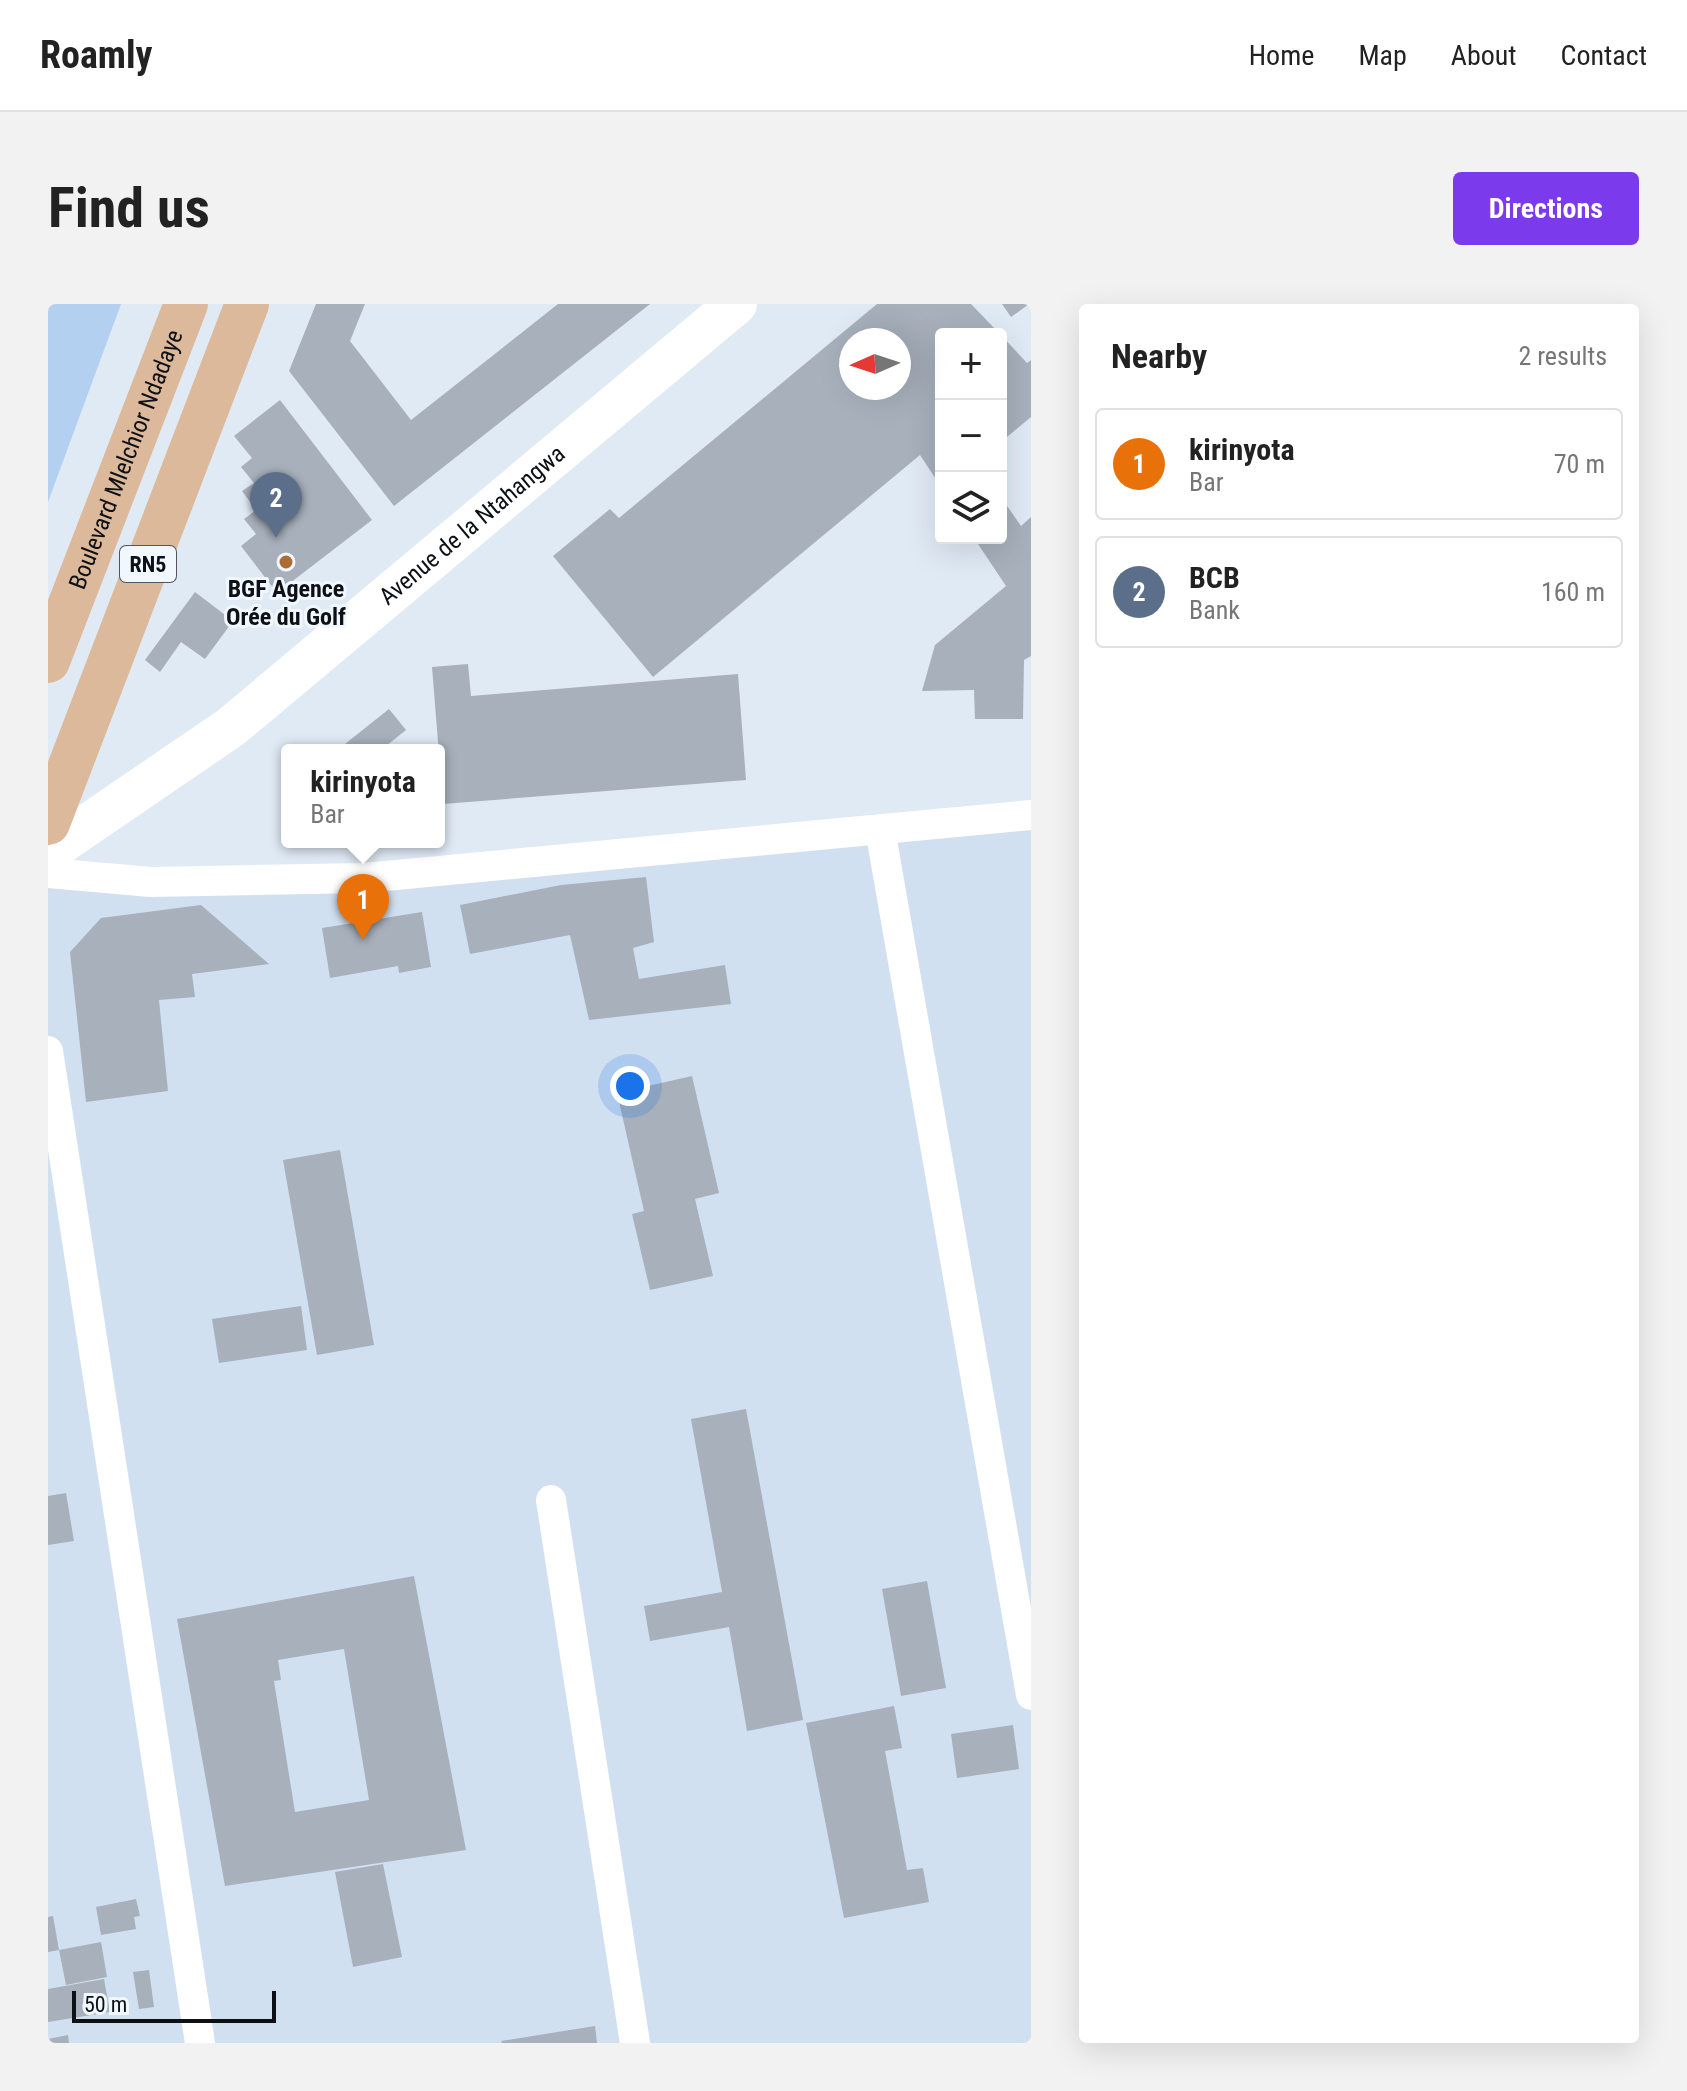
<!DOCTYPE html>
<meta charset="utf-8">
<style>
:root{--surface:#fff;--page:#f2f2f2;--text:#222;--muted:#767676;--line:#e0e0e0;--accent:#7c3aed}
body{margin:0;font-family:"Roboto Condensed",sans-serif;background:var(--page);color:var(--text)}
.controls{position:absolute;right:24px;top:24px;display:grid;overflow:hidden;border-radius:8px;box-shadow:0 8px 32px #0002}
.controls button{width:72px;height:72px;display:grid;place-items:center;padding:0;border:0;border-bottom:2px solid var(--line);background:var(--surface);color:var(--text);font:40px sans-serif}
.compass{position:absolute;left:791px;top:24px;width:72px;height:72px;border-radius:50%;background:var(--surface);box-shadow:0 8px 32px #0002;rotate:267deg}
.scale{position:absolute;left:24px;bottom:20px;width:204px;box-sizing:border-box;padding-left:8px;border:4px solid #0d1014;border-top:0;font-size:22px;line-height:28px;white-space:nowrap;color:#0d1014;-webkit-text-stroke:6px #f1f7fe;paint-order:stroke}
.you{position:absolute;left:582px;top:782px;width:28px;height:28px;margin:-20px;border:6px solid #fff;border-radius:50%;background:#1a73e8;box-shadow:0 0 0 12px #1a73e833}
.badge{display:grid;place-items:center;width:52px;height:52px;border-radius:50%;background:var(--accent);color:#fff;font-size:26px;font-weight:700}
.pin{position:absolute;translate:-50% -66px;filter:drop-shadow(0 2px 4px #0008)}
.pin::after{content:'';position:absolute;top:42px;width:28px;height:24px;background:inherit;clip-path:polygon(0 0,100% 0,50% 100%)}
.popup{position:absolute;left:233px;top:440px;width:164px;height:104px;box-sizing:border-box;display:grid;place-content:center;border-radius:8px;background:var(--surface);filter:drop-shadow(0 2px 6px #0005);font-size:26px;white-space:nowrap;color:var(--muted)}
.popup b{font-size:30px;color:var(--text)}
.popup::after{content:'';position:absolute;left:50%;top:100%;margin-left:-16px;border:16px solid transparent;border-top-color:var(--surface)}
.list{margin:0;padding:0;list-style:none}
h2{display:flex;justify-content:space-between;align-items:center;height:104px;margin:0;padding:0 32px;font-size:34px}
h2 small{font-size:26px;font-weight:400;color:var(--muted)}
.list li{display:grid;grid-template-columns:52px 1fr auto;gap:24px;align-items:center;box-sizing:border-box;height:112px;margin:0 16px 16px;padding:0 16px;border:2px solid var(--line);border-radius:8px}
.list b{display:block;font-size:30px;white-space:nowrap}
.list p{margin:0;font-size:26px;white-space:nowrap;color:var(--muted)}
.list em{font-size:26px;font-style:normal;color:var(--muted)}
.icon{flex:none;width:44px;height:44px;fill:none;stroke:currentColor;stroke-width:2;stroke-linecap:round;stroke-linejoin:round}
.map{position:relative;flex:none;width:983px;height:1739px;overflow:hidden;border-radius:8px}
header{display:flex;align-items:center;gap:48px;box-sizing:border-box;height:112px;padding:0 40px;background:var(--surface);border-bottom:2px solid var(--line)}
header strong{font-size:38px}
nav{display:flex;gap:44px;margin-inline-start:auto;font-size:28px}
.intro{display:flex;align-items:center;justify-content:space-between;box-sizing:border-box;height:192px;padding:0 48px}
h1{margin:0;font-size:56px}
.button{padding:20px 36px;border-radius:8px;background:var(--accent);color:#fff;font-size:28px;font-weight:700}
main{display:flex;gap:48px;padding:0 48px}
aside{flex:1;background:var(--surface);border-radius:8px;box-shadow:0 8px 32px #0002}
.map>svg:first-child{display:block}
.built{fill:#d1e0f1}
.green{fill:#b4d0f1}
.building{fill:#a7b0bb;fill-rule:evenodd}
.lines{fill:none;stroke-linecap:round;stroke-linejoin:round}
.street{stroke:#fff;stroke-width:30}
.secondary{stroke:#fff;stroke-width:42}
.primary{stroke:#ddb99b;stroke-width:44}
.poi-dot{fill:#ac6d35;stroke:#f1f7fe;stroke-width:3}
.labels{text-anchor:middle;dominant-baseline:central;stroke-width:6;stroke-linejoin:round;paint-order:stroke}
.shield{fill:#f1f7fe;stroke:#51555a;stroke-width:2}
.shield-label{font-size:22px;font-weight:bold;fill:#0d1014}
.street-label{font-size:24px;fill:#0d1014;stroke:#f1f7fe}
.poi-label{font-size:24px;font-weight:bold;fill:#0d1014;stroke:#f1f7fe}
</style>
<header>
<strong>Roamly</strong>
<nav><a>Home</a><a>Map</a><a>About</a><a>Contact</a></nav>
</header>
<div class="intro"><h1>Find us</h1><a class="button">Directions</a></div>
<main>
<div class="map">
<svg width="983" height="1739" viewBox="0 0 983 1739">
<rect width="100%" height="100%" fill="#e0eaf5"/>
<!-- built -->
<path class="built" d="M 983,511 L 983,1739 L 0,1739 L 0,569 L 103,578 Z"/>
<!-- green -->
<path class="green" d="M 0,0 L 73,0 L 0,198 Z"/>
<!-- building -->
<path class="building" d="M 268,0 L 317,0 L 302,37 L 363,116 L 510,0 L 602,0 L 346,202 L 241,67 Z
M 829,0 L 923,0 L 952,30 L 893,30 L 893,183 L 872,151 L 605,373 L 505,252 L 562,205 L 571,214 ZM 803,36 L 851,36 L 851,84 L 803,84 Z
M 954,0 L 981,0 L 963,13 Z
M 953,31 L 979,59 L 983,56 L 983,113 L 953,138 Z
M 232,96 L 324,216 L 229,289 L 193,242 L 208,230 L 196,215 L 208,206 L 194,187 L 206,179 L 193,163 L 204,154 L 186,132 Z
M 953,193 L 973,222 L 983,213 L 983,352 L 976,356 L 975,415 L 927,415 L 926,386 L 874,387 L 887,341 L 958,282 L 926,234 L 953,234 Z
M 147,288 L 185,317 L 157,355 L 133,338 L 112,368 L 97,356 Z
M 420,360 L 423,392 L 690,370 L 698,476 L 395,500 L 384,363 Z
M 341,405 L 358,426 L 333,446 L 301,446 L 297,440 Z
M 598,573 L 606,638 L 585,644 L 591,675 L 677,661 L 683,700 L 541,716 L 522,631 L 422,650 L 412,601 L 513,581 Z
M 153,601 L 221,660 L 144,670 L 147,693 L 111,696 L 120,787 L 38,798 L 22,648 L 53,614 Z
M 374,608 L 383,663 L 351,669 L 350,662 L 282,674 L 274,624 Z
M 644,772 L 671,889 L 647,895 L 665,972 L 602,986 L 584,910 L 596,907 L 569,789 Z
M 292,846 L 326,1041 L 269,1051 L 235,856 Z
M 253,1002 L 259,1046 L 171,1059 L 164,1015 Z
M 698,1105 L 755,1416 L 699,1427 L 681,1323 L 602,1337 L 596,1302 L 674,1288 L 643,1115 Z
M 18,1189 L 26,1237 L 0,1241 L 0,1192 Z
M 366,1272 L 418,1546 L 177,1582 L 129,1315 ZM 296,1345 L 321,1496 L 247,1508 L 226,1377 L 233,1376 L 230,1356 Z
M 879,1277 L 898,1384 L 853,1392 L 834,1285 Z
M 846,1402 L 854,1444 L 837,1447 L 859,1566 L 875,1564 L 881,1598 L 796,1614 L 758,1419 Z
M 965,1421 L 971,1465 L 909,1474 L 903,1430 Z
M 335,1560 L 354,1653 L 305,1663 L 287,1568 Z
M 88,1595 L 92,1612 L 86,1613 L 88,1625 L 53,1631 L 48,1603 Z
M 5,1612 L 11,1646 L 0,1648 L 0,1613 Z
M 53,1638 L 59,1673 L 18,1681 L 11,1646 Z
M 101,1666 L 106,1703 L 91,1705 L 85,1668 Z
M 56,1675 L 62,1708 L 0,1718 L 0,1685 Z
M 547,1722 L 549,1739 L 454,1739 L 453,1737 Z
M 20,1731 L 21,1739 L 0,1739 L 0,1735 Z"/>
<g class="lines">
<!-- street -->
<path class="street" d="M 832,525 L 983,1391
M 0,569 L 103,578 L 316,574 L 983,511
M 0,747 L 152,1739
M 503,1196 L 587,1739"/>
<!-- secondary -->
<path class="secondary" id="s1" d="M 0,548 L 183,423 L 688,0"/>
<!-- primary -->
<g class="primary">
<path id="s2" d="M 0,357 L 138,0"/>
<path d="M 0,519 L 199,0"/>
</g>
</g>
<!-- markers -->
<circle class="poi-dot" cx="238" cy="258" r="8"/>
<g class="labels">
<!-- shield labels -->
<rect class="shield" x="72" y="242" width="56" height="36" rx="6"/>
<g class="shield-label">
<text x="100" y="260">RN5</text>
</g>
<!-- street labels -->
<g class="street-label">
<text stroke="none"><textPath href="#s2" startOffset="216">Boulevard Mlelchior Ndadaye</textPath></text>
<text stroke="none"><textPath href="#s1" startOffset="536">Avenue de la Ntahangwa</textPath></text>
</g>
<!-- poi labels -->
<g class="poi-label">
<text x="238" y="285">BGF Agence<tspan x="238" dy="28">Orée du Golf</tspan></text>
</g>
</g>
</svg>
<div class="controls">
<button>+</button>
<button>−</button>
<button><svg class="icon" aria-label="layers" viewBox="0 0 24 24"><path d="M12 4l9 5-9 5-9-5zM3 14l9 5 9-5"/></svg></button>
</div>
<svg class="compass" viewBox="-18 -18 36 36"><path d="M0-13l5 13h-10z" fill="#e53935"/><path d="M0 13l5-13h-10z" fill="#767676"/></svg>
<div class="scale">50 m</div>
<div class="you"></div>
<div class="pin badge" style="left:315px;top:636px;background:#e8710a">1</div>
<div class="popup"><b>kirinyota</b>Bar</div>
<div class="pin badge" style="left:228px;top:234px;background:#5c6f8a">2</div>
</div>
<aside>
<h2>Nearby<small>2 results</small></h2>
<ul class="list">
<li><span class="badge" style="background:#e8710a">1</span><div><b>kirinyota</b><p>Bar</p></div><em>70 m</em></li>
<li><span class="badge" style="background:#5c6f8a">2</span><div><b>BCB</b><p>Bank</p></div><em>160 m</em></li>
</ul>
</aside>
</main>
